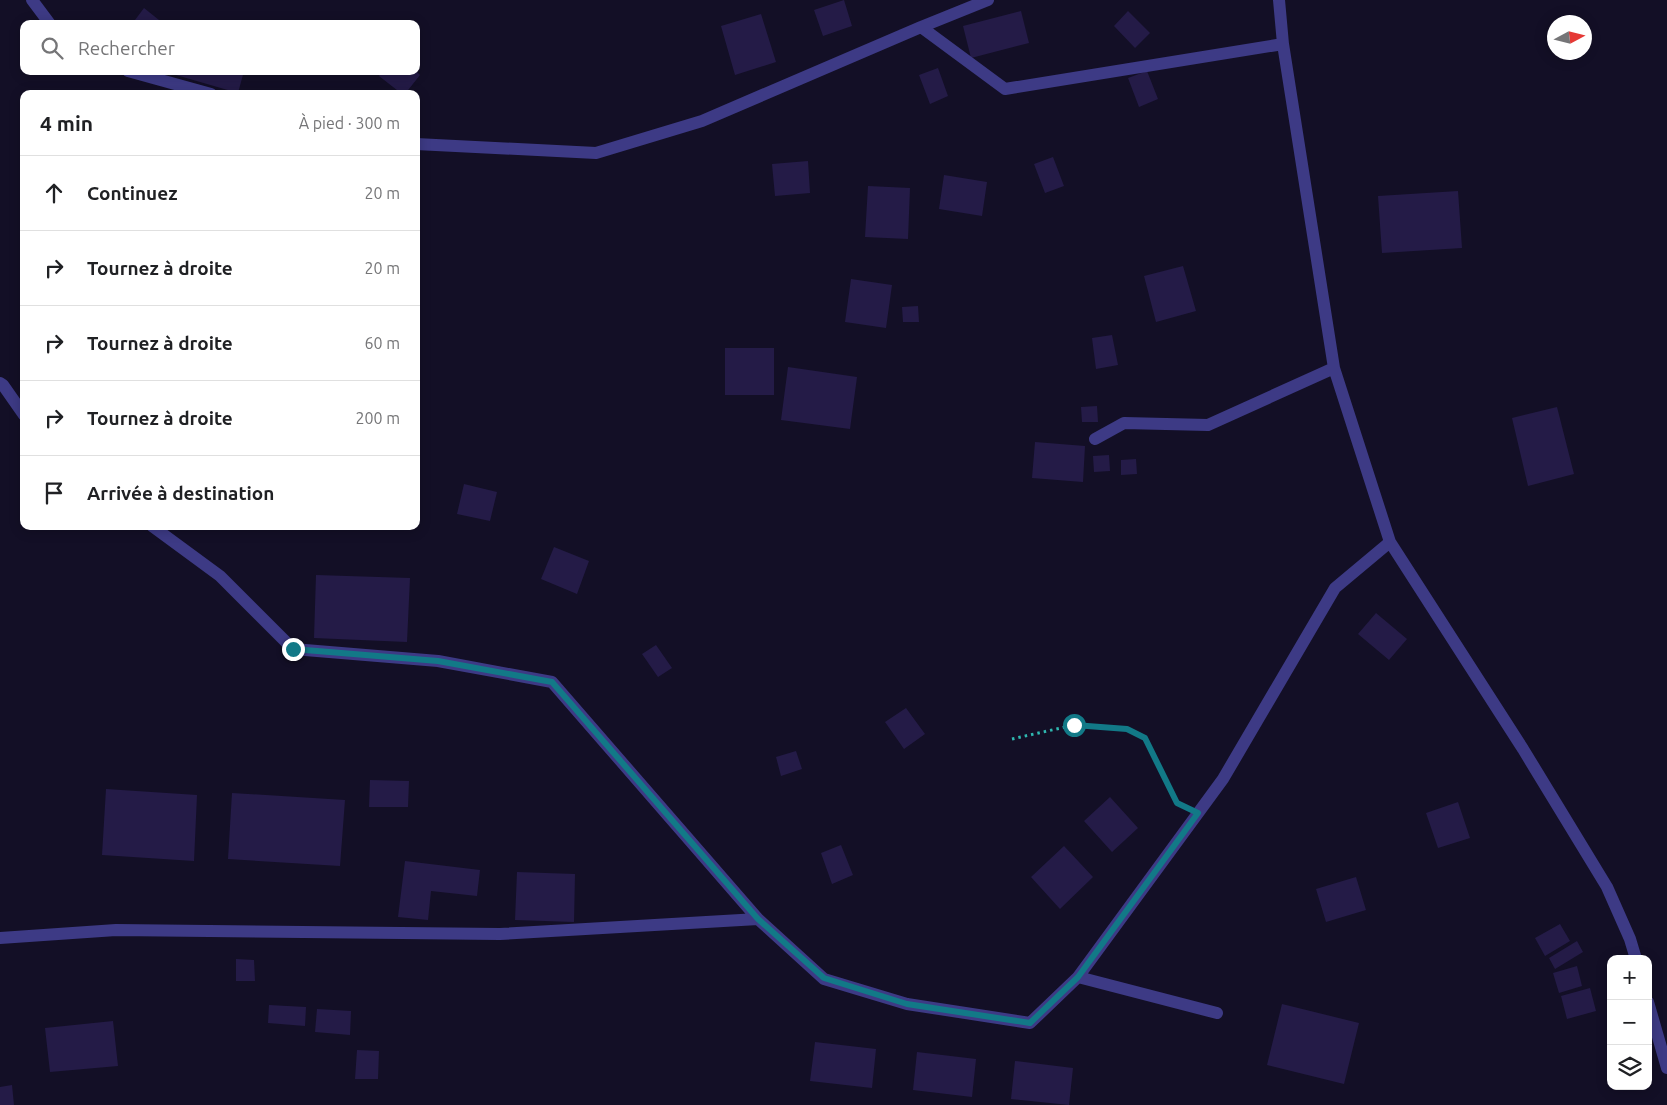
<!DOCTYPE html>
<html lang="fr">
<meta charset="utf-8">
<style>
:root{--surface:#fff;--page:#f6f6f6;--text:#202124;--muted:#757577;--line:#e0e0e0}
body{margin:0;font-family:Ubuntu,sans-serif;background:var(--page);color:var(--text)}
.controls{position:absolute;right:15px;bottom:15px;display:grid;overflow:hidden;border-radius:10px;box-shadow:0 2px 12px #0003}
.controls button{width:45px;height:45px;display:grid;place-items:center;padding:0;border:0;border-bottom:1px solid var(--line);background:var(--surface);color:var(--text);font:25px sans-serif}
.compass{position:absolute;left:1547px;top:15px;width:45px;height:45px;border-radius:50%;background:var(--surface);box-shadow:0 2px 12px #0003;rotate:83deg}
.stop{position:absolute;width:15px;height:15px;margin:-11px;border:4px solid #127987;border-radius:50%;background:#fff}
.stop.end{background:#127987;border-color:#fff;box-shadow:0 1px 5px #0008}
.list{margin:0;padding:0;list-style:none}
h2{display:flex;justify-content:space-between;align-items:center;height:65px;margin:0;padding:0 20px;font-size:21px}
h2 small{font-size:16px;font-weight:400;color:var(--muted)}
.list li{display:grid;grid-template-columns:32px 1fr auto;gap:15px;align-items:center;box-sizing:border-box;height:75px;padding:0 20px;border-top:1px solid var(--line)}
.list b{display:block;font-size:19px;white-space:nowrap}
.list em{font-size:16px;font-style:normal;color:var(--muted)}
.icon{flex:none;width:28px;height:28px;fill:none;stroke:currentColor;stroke-width:2;stroke-linecap:round;stroke-linejoin:round}
.map{position:relative;flex:none;width:1667px;height:1105px;overflow:hidden}
.search{position:absolute;background:var(--surface);box-shadow:0 2px 12px #0003;left:20px;top:20px;width:400px;height:55px;display:flex;align-items:center;gap:12px;box-sizing:border-box;padding:0 18px;border-radius:10px;color:var(--muted);font-size:19px}
.panel{position:absolute;background:var(--surface);box-shadow:0 2px 12px #0003;left:20px;top:90px;width:400px;height:440px;border-radius:10px}
.map>svg:first-child{display:block}
.building{fill:#241b47}
.lines{fill:none;stroke-linecap:round;stroke-linejoin:round}
.path{stroke:#2fb8b0;stroke-width:3;stroke-dasharray:2.5 4;stroke-linecap:butt}
.minor{stroke:#3d3a85;stroke-width:12}
.route{stroke:#127987;stroke-width:6}
</style>
<div class="map">
<svg width="1667" height="1105" viewBox="0 0 1667 1105">
<rect width="100%" height="100%" fill="#130f26"/>
<!-- building -->
<path class="building" d="M 844,0 L 852,26 L 823,36 L 814,10 Z
M 144,8 L 164,24 L 132,24 Z
M 1021,11 L 1029,43 L 971,58 L 963,26 Z
M 1128,11 L 1150,33 L 1135,48 L 1114,26 Z
M 761,14 L 776,62 L 735,75 L 721,26 Z
M 938,68 L 948,96 L 930,104 L 919,75 Z
M 177,71 L 244,71 L 238,93 L 176,75 Z
M 382,71 L 416,71 L 420,75 L 405,94 L 402,94 L 379,76 Z
M 1147,71 L 1158,99 L 1139,107 L 1128,78 Z
M 1053,157 L 1064,186 L 1045,193 L 1034,164 Z
M 808,161 L 810,193 L 775,196 L 772,164 Z
M 944,175 L 987,182 L 982,216 L 939,209 Z
M 868,186 L 910,188 L 908,239 L 865,237 Z
M 1458,191 L 1462,248 L 1382,253 L 1378,196 Z
M 1183,266 L 1196,311 L 1156,322 L 1144,276 Z
M 851,279 L 892,285 L 886,328 L 845,322 Z
M 918,306 L 919,322 L 903,322 L 902,307 Z
M 1112,335 L 1118,365 L 1096,369 L 1092,338 Z
M 725,348 L 774,348 L 774,395 L 725,395 Z
M 788,367 L 857,377 L 850,429 L 781,420 Z
M 1097,406 L 1098,422 L 1082,422 L 1081,407 Z
M 1557,407 L 1574,474 L 1528,486 L 1512,418 Z
M 1035,442 L 1085,446 L 1083,482 L 1032,478 Z
M 1109,455 L 1110,471 L 1094,472 L 1093,456 Z
M 1136,459 L 1137,474 L 1121,475 L 1121,460 Z
M 464,484 L 497,492 L 490,521 L 457,514 Z
M 554,547 L 589,561 L 577,594 L 541,579 Z
M 316,575 L 410,578 L 407,642 L 314,638 Z
M 1376,613 L 1407,639 L 1389,660 L 1358,634 Z
M 656,645 L 672,668 L 658,677 L 642,654 Z
M 906,708 L 925,734 L 904,749 L 885,722 Z
M 796,751 L 802,769 L 781,776 L 776,757 Z
M 370,780 L 409,781 L 408,807 L 369,807 Z
M 106,789 L 197,795 L 194,861 L 102,855 Z
M 232,793 L 345,800 L 340,866 L 228,859 Z
M 1110,797 L 1138,828 L 1112,852 L 1084,821 Z
M 1458,802 L 1470,838 L 1438,848 L 1426,813 Z
M 841,845 L 853,875 L 832,884 L 821,853 Z
M 1064,846 L 1093,877 L 1060,909 L 1031,877 Z
M 405,861 L 480,870 L 477,896 L 431,891 L 428,920 L 398,917 Z
M 517,872 L 575,874 L 574,922 L 515,920 Z
M 1356,877 L 1366,910 L 1326,922 L 1316,889 Z
M 1560,924 L 1570,941 L 1545,956 L 1535,938 Z
M 1577,941 L 1583,952 L 1555,969 L 1549,958 Z
M 236,959 L 254,960 L 255,981 L 236,981 Z
M 1577,966 L 1582,986 L 1559,993 L 1553,973 Z
M 1590,988 L 1596,1011 L 1567,1019 L 1561,996 Z
M 1282,1004 L 1359,1023 L 1344,1084 L 1267,1065 Z
M 269,1005 L 306,1007 L 305,1026 L 268,1023 Z
M 317,1009 L 351,1011 L 350,1035 L 315,1032 Z
M 113,1021 L 118,1066 L 50,1072 L 45,1028 Z
M 815,1042 L 876,1049 L 872,1088 L 810,1081 Z
M 357,1050 L 379,1051 L 378,1079 L 355,1079 Z
M 917,1052 L 976,1059 L 972,1097 L 913,1090 Z
M 1015,1061 L 1073,1068 L 1069,1105 L 1011,1099 Z
M 12,1085 L 14,1105 L 0,1105 L 0,1087 Z"/>
<g class="lines">
<!-- path -->
<path class="path" d="M 1012,739 L 1074,725 L 1127,729 L 1145,738 L 1177,803 L 1180,805"/>
<!-- minor -->
<path class="minor" d="M 32,0 L 50,24
M 1279,0 L 1283,44 L 1334,368 L 1390,542 L 1523,749 L 1607,887 L 1630,939 L 1636,959
M 921,27 L 988,0
M 128,71 L 211,94
M 416,144 L 596,153 L 702,121 L 921,27 L 1005,89 L 1283,44
M 0,383 L 3,385 L 24,415
M 1095,439 L 1124,423 L 1208,425 L 1334,368
M 152,526 L 220,576 L 293,649 L 438,661 L 552,682 L 758,919 L 824,979 L 907,1004 L 1030,1023 L 1078,977 L 1223,779 L 1335,588 L 1390,542
M 0,938 L 116,930 L 500,934 L 758,919
M 1078,977 L 1217,1013
M 1648,1002 L 1667,1068"/>
</g>
<g class="lines">
<!-- route -->
<path class="route" d="M 293,649 L 438,661 L 552,682 L 758,919 L 824,978 L 907,1004 L 1030,1023 L 1078,977 L 1198,813 L 1177,803 L 1145,738 L 1127,729 L 1074,725"/>
</g>
</svg>
<div class="controls">
<button>+</button>
<button>−</button>
<button><svg class="icon" aria-label="layers" viewBox="0 0 24 24"><path d="M12 4l9 5-9 5-9-5zM3 14l9 5 9-5"/></svg></button>
</div>
<svg class="compass" viewBox="-18 -18 36 36"><path d="M0-13l5 13h-10z" fill="#e53935"/><path d="M0 13l5-13h-10z" fill="#757577"/></svg>
<div class="stop" style="left:1074px;top:725px"></div>
<div class="stop end" style="left:293px;top:649px"></div>
<div class="search"><svg class="icon" aria-label="search" viewBox="0 0 24 24"><circle cx="10" cy="10" r="6"/><path d="M15 15l6 6"/></svg>Rechercher</div>
<section class="panel">
<h2>4 min<small>À pied · 300 m</small></h2>
<ul class="list">
<li><svg class="icon" aria-label="ahead" viewBox="0 0 24 24"><path d="M12 20V5M6 11l6-6 6 6"/></svg><div><b>Continuez</b></div><em>20 m</em></li>
<li><svg class="icon" aria-label="right" viewBox="0 0 24 24"><path d="M7 20v-9h11M14 6l5 5-5 5"/></svg><div><b>Tournez à droite</b></div><em>20 m</em></li>
<li><svg class="icon" aria-label="right" viewBox="0 0 24 24"><path d="M7 20v-9h11M14 6l5 5-5 5"/></svg><div><b>Tournez à droite</b></div><em>60 m</em></li>
<li><svg class="icon" aria-label="right" viewBox="0 0 24 24"><path d="M7 20v-9h11M14 6l5 5-5 5"/></svg><div><b>Tournez à droite</b></div><em>200 m</em></li>
<li><svg class="icon" aria-label="arrive" viewBox="0 0 24 24"><path d="M6 21V4h12l-3 4 3 4H6"/></svg><div><b>Arrivée à destination</b></div></li>
</ul>
</section>
</div>
